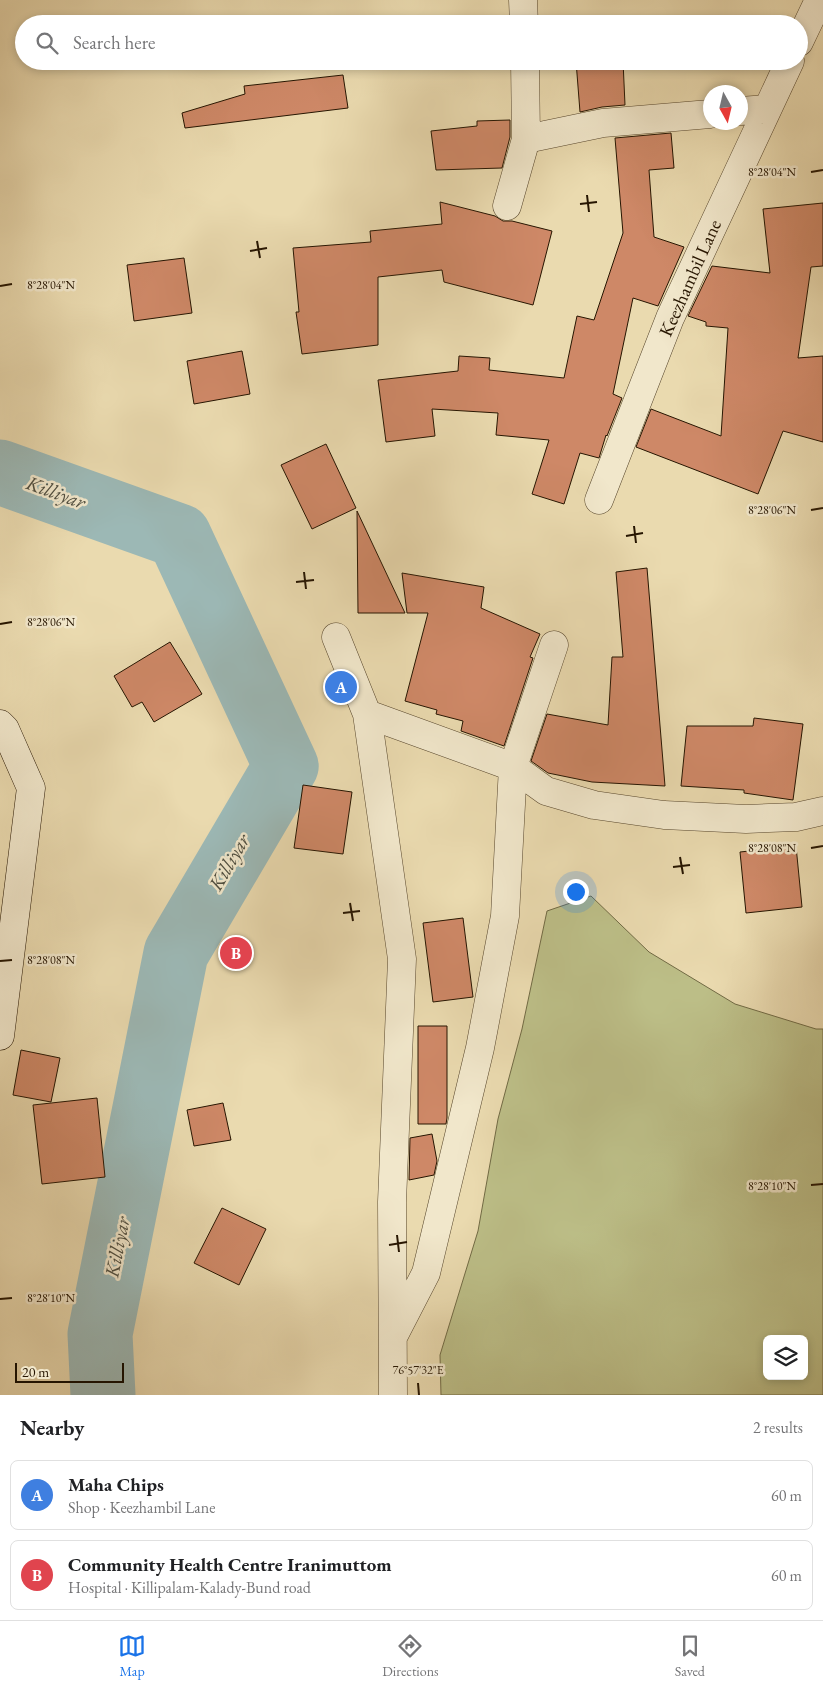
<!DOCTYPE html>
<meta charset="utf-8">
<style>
:root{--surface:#fff;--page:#f2f2f2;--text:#202124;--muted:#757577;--line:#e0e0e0;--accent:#1a73e8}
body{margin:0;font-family:"EB Garamond",serif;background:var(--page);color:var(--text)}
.controls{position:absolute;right:15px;bottom:15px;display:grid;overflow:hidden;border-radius:8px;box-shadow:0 2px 8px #0003}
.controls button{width:45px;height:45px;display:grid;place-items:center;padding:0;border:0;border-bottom:1px solid var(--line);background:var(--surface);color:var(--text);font:25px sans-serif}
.compass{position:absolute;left:703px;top:85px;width:45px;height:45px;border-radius:50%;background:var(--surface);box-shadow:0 2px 8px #0003;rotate:172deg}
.scale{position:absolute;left:15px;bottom:12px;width:109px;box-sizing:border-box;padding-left:5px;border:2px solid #261501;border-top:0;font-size:14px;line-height:18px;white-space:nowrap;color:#261501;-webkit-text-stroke:4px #f1e7cb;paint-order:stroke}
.you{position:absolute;left:575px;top:891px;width:18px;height:18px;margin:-12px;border:4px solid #fff;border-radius:50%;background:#1a73e8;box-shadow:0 0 0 8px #1a73e833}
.badge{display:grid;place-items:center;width:32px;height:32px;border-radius:50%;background:var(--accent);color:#fff;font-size:16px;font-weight:700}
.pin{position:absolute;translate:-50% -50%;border:2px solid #fff;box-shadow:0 1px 5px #0006}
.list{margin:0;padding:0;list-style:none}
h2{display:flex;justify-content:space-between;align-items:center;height:65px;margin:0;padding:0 20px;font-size:21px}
h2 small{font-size:16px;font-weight:400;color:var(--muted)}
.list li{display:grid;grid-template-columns:32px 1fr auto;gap:15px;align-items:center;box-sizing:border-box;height:70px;margin:0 10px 10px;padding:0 10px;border:1px solid var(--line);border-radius:8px}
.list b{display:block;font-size:19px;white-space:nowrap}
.list p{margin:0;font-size:16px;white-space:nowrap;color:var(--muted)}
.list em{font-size:16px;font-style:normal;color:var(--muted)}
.icon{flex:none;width:28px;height:28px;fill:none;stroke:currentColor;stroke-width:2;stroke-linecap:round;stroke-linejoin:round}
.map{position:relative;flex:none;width:823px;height:1395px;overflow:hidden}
.search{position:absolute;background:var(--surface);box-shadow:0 2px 8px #0003;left:15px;right:15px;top:15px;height:55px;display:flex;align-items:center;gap:12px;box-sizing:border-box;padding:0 18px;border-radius:28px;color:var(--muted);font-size:19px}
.sheet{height:225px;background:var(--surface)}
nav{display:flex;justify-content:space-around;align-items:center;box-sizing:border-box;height:70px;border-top:1px solid var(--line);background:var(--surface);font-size:14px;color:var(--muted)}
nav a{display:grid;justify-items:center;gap:2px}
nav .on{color:var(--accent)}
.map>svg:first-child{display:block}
.green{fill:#bcbe87;stroke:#716a44;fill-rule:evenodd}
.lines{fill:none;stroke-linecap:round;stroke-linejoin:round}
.river{stroke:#9cb8b5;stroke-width:65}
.building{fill:#ce8867;stroke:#261501}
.street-casing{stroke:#57462c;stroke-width:29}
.secondary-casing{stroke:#261501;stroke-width:29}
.street{stroke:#f1e7cb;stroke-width:28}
.secondary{stroke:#f1e7cb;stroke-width:28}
.ticks{fill:none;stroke:#261501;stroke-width:2}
.labels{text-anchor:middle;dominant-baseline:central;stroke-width:5;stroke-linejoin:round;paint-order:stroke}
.street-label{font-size:19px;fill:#261501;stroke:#f1e7cb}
.water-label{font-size:20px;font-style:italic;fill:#4f4e40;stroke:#f1e7cb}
.ticks-label{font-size:12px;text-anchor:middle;fill:#261501;stroke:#f1e7cb;stroke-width:5;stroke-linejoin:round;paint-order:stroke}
</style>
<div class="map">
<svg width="823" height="1395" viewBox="0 0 823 1395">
<rect width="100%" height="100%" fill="#eadaaf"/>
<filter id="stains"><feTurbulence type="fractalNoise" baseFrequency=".004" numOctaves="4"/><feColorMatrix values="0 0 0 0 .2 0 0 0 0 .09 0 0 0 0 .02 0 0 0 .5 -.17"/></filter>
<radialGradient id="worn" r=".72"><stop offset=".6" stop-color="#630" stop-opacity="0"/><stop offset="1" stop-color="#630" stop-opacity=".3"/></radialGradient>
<!-- green -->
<path class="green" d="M 591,896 L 649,952 L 735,1004 L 816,1029 L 823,1029 L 823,1395 L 441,1395 L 440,1355 L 478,1231 L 498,1119 L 522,1029 L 547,911 ZM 767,1339 L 804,1339 L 804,1376 L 767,1376 Z"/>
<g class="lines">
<!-- river -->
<path class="river" d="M 0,472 L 179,536 L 286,766 L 176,953 L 100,1334 L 103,1395"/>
</g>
<!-- building -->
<path class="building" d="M 576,61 L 623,61 L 625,105 L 602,107 L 580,112 Z
M 343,75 L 348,108 L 185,128 L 182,113 L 245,94 L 244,86 Z
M 510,120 L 510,137 L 502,168 L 436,170 L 431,131 L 477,126 L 477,121 Z
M 671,133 L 674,168 L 649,170 L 654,237 L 684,247 L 658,306 L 633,298 L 613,394 L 622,398 L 607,436 L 606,435 L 599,458 L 580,453 L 564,504 L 532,494 L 549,440 L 496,435 L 498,413 L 432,409 L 435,436 L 386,442 L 378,380 L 458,371 L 459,356 L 490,358 L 489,370 L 564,378 L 577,316 L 594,320 L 623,233 L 615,138 Z
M 440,202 L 495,216 L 503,221 L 512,221 L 552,231 L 533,305 L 444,282 L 442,270 L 378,277 L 378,345 L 302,354 L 296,312 L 299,312 L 293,248 L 371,242 L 370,231 L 442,224 Z
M 823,203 L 823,266 L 811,267 L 798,358 L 823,356 L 823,442 L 783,431 L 758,494 L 636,447 L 651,409 L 721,436 L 728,328 L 706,326 L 706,322 L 688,316 L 712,266 L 770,273 L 763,209 Z
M 184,258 L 192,313 L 134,321 L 127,265 Z
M 242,351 L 250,394 L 194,404 L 187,361 Z
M 326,444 L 356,508 L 312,529 L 281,465 Z
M 357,511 L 405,613 L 358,613 Z
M 647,568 L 665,786 L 592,782 L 548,773 L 531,761 L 547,714 L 608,725 L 612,657 L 623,657 L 616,572 Z
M 402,573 L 484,587 L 481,608 L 540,634 L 530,657 L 533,658 L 504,746 L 461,731 L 463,721 L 436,714 L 437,710 L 405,701 L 428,613 L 407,613 Z
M 170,642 L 202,694 L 154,722 L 142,702 L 132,707 L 114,676 Z
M 754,718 L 803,724 L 793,800 L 744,793 L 744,790 L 681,786 L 687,726 L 753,726 Z
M 303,785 L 352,792 L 343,854 L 294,848 Z
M 796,846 L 802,907 L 746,913 L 740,852 Z
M 463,918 L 473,997 L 433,1002 L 423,923 Z
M 418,1026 L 447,1026 L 447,1118 L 446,1124 L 418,1124 Z
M 21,1050 L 60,1058 L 51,1102 L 13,1095 Z
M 97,1098 L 105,1177 L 42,1184 L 33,1105 Z
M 223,1103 L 231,1140 L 194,1146 L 187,1110 Z
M 432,1134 L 437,1161 L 434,1175 L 409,1180 L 410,1138 Z
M 222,1208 L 266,1229 L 239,1285 L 194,1263 Z"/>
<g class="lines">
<defs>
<path id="street" d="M 523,0 L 524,24
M 799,42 L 819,0
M 740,111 L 767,109
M 526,139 L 603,123 L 710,114
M 507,206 L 526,139 L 525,61
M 599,500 L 670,318 L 790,61
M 336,637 L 367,714 L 402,959 L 392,1202 L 393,1395
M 367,714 L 513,767 L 546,791 L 594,805 L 664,815 L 746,819 L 796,817 L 823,811
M 394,1335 L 426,1273 L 480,1048 L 505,916 L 513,767 L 554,645"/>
<path id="secondary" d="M 0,724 L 5,729 L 31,788 L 0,1036"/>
</defs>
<!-- street casing -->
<use href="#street" class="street-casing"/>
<!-- secondary casing -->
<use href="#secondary" class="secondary-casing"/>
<!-- street -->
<use href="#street" class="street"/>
<!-- secondary -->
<use href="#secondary" class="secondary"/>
</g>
<!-- ticks -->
<path class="ticks" d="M 811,172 L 823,170M 587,195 L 589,212M 580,204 L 597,202M 257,241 L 260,258M 250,251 L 267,248M 0,286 L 12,284M 811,510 L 823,508M 634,526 L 636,543M 626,536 L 643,533M 304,572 L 306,589M 296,582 L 314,580M 0,624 L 12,622M 811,848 L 823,846M 680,857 L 683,874M 673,867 L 690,865M 350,903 L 353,921M 343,913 L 360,911M 0,961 L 12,960M 811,1185 L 823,1184M 397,1235 L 399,1252M 389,1245 L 407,1242M 0,1299 L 12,1298M 418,1383 L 419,1395"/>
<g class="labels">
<!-- street labels -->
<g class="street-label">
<text transform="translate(690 278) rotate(-66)">Keezhambil Lane</text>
</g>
<!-- water labels -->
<g class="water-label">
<text transform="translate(56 492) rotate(20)">Killiyar</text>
<text transform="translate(229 862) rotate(-60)">Killiyar</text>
<text transform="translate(117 1247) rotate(-79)">Killiyar</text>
</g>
</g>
<g class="ticks-label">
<text x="772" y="176">8°28'04"N</text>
<text x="51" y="289">8°28'04"N</text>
<text x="772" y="514">8°28'06"N</text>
<text x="51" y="626">8°28'06"N</text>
<text x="772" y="852">8°28'08"N</text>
<text x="51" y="964">8°28'08"N</text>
<text x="772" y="1190">8°28'10"N</text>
<text x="51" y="1302">8°28'10"N</text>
<text x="418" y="1374">76°57'32"E</text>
</g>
<rect width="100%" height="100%" filter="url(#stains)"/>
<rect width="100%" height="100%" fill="url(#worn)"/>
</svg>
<div class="controls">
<button><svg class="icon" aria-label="layers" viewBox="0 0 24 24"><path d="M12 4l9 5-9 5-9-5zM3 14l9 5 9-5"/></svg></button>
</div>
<svg class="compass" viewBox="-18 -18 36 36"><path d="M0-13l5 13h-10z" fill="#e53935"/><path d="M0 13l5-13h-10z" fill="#757577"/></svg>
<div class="scale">20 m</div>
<div class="you"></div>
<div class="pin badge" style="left:341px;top:687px;background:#3f7fe0">A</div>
<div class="pin badge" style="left:236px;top:953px;background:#e0444e">B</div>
<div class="search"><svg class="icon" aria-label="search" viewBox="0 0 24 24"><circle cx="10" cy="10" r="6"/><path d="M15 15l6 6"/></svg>Search here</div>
</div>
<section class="sheet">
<h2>Nearby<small>2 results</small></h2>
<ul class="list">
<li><span class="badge" style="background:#3f7fe0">A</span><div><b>Maha Chips</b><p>Shop · Keezhambil Lane</p></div><em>60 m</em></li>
<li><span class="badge" style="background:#e0444e">B</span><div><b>Community Health Centre Iranimuttom</b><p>Hospital · Killipalam-Kalady-Bund road</p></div><em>60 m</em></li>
</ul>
</section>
<nav>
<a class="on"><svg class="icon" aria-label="map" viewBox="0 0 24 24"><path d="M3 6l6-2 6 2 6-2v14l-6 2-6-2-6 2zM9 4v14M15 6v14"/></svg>Map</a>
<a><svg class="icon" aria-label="directions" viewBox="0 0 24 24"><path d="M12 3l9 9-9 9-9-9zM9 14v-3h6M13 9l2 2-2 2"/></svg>Directions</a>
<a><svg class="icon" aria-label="saved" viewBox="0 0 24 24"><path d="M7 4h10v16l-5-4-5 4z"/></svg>Saved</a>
</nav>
